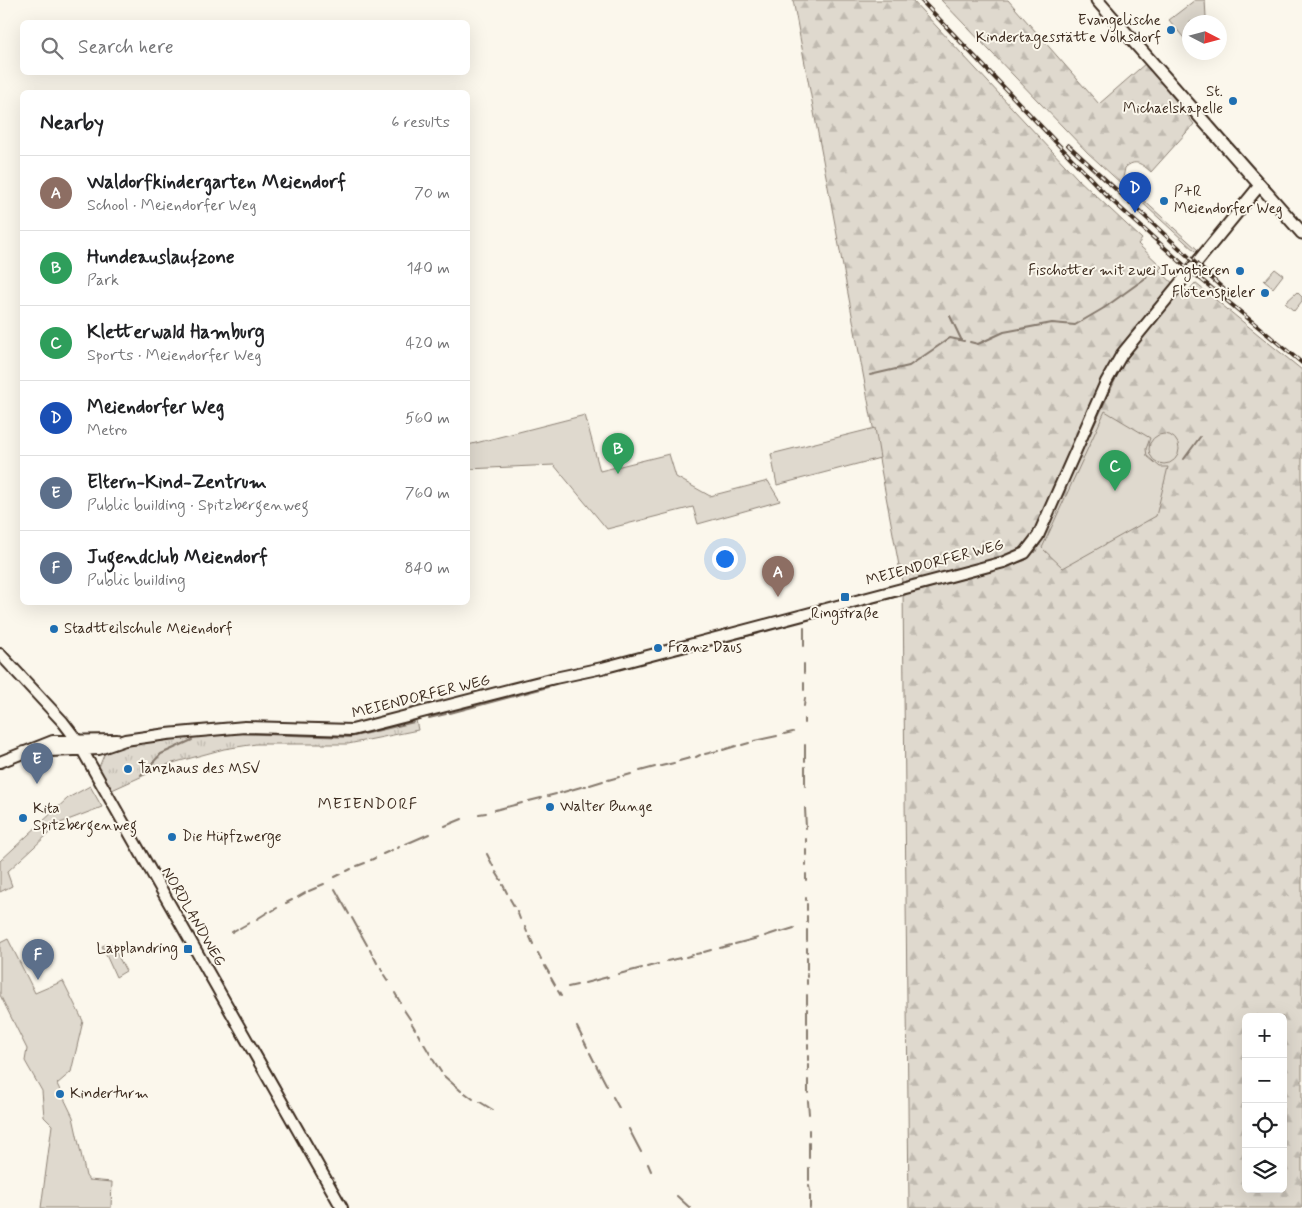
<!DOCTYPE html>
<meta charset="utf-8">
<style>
:root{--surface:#fff;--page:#f2f2f2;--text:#202124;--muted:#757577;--line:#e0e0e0;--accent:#db2777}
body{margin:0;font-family:Mynerve,sans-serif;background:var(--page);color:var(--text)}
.controls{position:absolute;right:15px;bottom:15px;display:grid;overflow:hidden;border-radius:8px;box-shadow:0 5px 20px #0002}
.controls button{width:45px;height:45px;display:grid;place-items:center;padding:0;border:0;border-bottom:1px solid var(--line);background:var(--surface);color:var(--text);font:25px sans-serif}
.compass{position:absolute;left:1182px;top:15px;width:45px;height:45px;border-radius:50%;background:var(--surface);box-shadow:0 5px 20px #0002;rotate:96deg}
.you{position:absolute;left:724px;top:558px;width:18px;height:18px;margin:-12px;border:4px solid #fff;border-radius:50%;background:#1a73e8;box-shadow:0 0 0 8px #1a73e833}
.badge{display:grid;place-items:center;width:32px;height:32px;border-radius:50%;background:var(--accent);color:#fff;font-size:16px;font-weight:700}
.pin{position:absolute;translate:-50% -41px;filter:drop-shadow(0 1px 2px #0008)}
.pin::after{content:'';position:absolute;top:26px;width:18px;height:15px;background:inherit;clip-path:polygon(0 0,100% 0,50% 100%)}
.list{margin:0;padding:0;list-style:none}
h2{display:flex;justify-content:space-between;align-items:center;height:65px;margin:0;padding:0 20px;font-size:21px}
h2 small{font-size:16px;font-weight:400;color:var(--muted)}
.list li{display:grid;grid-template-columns:32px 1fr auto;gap:15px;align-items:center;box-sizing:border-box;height:75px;padding:0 20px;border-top:1px solid var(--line)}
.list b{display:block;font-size:19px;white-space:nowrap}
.list p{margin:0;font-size:16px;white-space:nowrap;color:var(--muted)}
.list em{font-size:16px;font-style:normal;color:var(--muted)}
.icon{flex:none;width:28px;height:28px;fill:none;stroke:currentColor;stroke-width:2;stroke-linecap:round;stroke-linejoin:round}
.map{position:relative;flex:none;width:1302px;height:1208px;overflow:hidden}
.search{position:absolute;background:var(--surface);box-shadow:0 5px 20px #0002;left:20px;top:20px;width:450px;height:55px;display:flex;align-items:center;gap:12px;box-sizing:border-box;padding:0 18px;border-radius:8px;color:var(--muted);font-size:19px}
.panel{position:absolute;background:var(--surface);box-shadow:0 5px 20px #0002;left:20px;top:90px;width:450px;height:515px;border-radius:8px}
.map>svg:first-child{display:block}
.grass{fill:url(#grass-tufts);stroke:#8d8276}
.forest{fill:url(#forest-firs);stroke:#8d8276;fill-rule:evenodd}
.park{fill:#dfd9ce;stroke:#8d8276}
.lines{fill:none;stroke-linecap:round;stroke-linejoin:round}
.stream{stroke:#85796d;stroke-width:2}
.tertiary-casing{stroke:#3b2a1e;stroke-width:14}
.secondary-casing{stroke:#3b2a1e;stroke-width:15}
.tertiary{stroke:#fbf7ec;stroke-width:10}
.secondary{stroke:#fbf7ec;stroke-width:11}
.rail-casing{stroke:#3b2a1e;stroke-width:4}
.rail{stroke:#fbf7ec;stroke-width:2;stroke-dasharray:5.5;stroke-linecap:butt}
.poi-dot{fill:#1f6fb2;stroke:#fbf7ec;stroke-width:2}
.labels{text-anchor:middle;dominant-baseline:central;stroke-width:4;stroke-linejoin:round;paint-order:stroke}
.poi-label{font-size:15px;fill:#3b2a1e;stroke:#fbf7ec;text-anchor:start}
.street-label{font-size:15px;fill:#3b2a1e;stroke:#fbf7ec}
.neighbourhood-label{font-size:16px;letter-spacing:1px;fill:#3b2a1e;stroke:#fbf7ec}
</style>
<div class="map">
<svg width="1302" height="1208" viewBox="0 0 1302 1208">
<defs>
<pattern id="grass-tufts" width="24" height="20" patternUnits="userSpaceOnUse" patternTransform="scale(1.25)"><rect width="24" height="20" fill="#dfd9ce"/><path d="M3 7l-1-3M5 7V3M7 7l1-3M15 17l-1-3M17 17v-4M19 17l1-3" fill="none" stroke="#c0bab0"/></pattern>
<pattern id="forest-firs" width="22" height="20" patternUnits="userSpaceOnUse" patternTransform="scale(1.25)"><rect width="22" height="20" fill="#dfd9ce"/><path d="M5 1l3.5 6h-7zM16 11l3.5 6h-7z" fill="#c0bab0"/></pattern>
</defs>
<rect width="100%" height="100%" fill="#fbf7ec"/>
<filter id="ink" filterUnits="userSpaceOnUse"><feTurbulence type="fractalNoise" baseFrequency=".02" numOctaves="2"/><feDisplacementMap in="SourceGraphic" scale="10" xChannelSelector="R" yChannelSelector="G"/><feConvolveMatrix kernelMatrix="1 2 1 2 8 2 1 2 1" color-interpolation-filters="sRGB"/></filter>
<g filter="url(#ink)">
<!-- grass -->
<path class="grass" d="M 416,720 L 418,730 L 348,744 L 256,744 L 224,749 L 169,764 L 112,790 L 113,794 L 97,772 L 106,750 L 143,740 L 247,731 L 346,734 Z"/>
<!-- forest -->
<path class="forest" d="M 793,0 L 912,0 L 1077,178 L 1142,239 L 1138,244 L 1162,267 L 1159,270 L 1185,295 L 1195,283 L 1302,370 L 1302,1208 L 909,1208 L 903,587 ZM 1246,1017 L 1283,1017 L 1283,1189 L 1246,1189 Z
M 941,0 L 1008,0 L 1099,104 L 1146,63 L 1194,124 L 1151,172 C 1142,164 1135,158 1125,168 L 1123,178 L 1128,186 L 1198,250 L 1196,252 L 1088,153 Z"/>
<!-- park -->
<path class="park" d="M 1195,0 L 1205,0 L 1206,17 L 1199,22 L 1190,22 L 1189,42 L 1188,43 L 1169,20 Z
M 1275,269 L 1283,275 L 1273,288 L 1264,281 Z
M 1297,292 L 1302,297 L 1302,301 L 1294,311 L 1285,303 Z
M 1105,411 L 1150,438 L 1146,449 L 1147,456 L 1160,467 L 1168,467 L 1156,516 L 1063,568 L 1042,548 Z
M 585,415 L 600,471 L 669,454 L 676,477 L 710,496 L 768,481 L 780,501 L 698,524 L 693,507 L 607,529 L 554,465 L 468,469 L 468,445 Z
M 875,428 L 880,458 L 777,485 L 771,454 Z
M1149 449a15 15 0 1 1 30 0a15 15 0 1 1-30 0Z
M 90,786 L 102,807 L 60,823 L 7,872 L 12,886 L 0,892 L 0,861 L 68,798 Z
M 8,939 L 35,993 L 63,981 L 83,1021 L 71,1072 L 57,1084 L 73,1117 L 86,1176 L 89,1180 L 112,1182 L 111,1208 L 41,1208 L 52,1125 L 44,1117 L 42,1091 L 25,1061 L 27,1049 L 0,995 L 0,943 Z
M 111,943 L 126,971 L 116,977 L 102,946 Z"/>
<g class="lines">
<!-- stream -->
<path class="stream" d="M 950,316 L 961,339
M 970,342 L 978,344 L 1004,332 L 1052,323 L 1075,325 L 1104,308 L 1147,277
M 1124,362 L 1127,361
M 870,375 L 909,366 L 950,338 L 964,341
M 1184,459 L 1200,437
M 1035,552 L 1123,362
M 1006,566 L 1025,560
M 912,592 L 1002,568
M 805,620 L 906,594
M 804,646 L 804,628
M 646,662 L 769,630
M 804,664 L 804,673
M 608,672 L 627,667
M 804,683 L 804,690
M 804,706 L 805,698
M 450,713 L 548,687
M 429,718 L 446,714
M 804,719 L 804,723
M 784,734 L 793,732
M 211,735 L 236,733 L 350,737 L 414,722
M 754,741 L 777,736
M 742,745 L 749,743
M 805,745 L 805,761
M 723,750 L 736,746
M 705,754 L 718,751
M 696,757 L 700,755
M 679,761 L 690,758
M 661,766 L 674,763
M 805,767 L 805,786
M 640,771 L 655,767
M 141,775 L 161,754 L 192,740
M 624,776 L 631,774
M 608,780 L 619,777
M 590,785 L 603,781
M 584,786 L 586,786
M 560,793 L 581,787
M 548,796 L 556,794
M 529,801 L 541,798
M 805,808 L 806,828
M 495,810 L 522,803
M 479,814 L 486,813
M 445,826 L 462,819
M 806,842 L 806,839
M 406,844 L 429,834
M 398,848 L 399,847
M 806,850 L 806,855
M 383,854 L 392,850
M 487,854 L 493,866
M 371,860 L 375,858
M 806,862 L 806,865
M 357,866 L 365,863
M 347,871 L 351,869
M 496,872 L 501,880
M 806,874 L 806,880
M 335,877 L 341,874
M 503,885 L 507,893
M 319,886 L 324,884
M 335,889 L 349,914
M 309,891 L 316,888
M 298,897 L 305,893
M 510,899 L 514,906
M 806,900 L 806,898
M 286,903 L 292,900
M 807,904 L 807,910
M 272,911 L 277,908
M 517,911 L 520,919
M 807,916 L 807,922
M 352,918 L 367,945
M 257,919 L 268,912
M 525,927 L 527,932
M 240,928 L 249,923
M 807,930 L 807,941
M 232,932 L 237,929
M 781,932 L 794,928
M 765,936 L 777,932
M 530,937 L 533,944
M 735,944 L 758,938
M 720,948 L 731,945
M 807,948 L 807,952
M 370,950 L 372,954
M 704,952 L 711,950
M 538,953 L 541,959
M 696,954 L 701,953
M 374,957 L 377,963
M 686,957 L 693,955
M 807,957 L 807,969
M 667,961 L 680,958
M 545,966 L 549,973
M 647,967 L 658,964
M 381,968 L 382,971
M 619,974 L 642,968
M 807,974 L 807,977
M 384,975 L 388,981
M 551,978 L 555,985
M 807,980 L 807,984
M 585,983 L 608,977
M 568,987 L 577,985
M 558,991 L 561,996
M 395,993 L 400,1002
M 807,995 L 807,1004
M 807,1009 L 807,1023
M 404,1010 L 410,1019
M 412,1024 L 415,1029
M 577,1027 L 582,1037
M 808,1028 L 808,1038
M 418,1034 L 420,1038
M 584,1041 L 587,1047
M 424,1044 L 430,1054
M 808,1044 L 808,1048
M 590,1053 L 594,1061
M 808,1056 L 808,1060
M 432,1058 L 441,1072
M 596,1065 L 607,1086
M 808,1065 L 808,1071
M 444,1076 L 461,1091
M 465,1093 L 473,1099
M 808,1093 L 808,1080
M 613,1097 L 619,1108
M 808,1101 L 809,1114
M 480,1102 L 493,1110
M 629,1129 L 641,1152
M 809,1130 L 809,1135
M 809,1143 L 809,1158
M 648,1164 L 651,1171
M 809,1168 L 809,1180
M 809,1186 L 810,1191
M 677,1196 L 690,1208
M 810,1196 L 810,1208"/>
<defs>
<path id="tertiary" d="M 0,654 L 63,722 L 76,739 L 342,1208
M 24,752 L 99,749 L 125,740 L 167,734 L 245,727 L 352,730 L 555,678 L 602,668 L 1004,562 L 1025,553 L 1038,536 L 1106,382 L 1122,354 L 1260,185
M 0,762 L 53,741 L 117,740"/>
<path id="secondary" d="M 1097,0 L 1302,233"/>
</defs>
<!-- tertiary casing -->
<use href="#tertiary" class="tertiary-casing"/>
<!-- secondary casing -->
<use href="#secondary" class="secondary-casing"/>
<!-- tertiary -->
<use href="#tertiary" class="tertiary"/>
<!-- secondary -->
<use href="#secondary" class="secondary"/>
<defs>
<path id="rail" d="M 921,0 L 1108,197 L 1185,266 L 1302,363
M 1068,145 L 1231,296"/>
</defs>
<!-- rail casing -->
<use href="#rail" class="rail-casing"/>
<!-- rail -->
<use href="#rail" class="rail"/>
</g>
</g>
<!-- markers -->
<g class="poi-dot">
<circle cx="1171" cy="30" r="5"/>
<circle cx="1233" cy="101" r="5"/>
<circle cx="1164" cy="201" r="5"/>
<circle cx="1240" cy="271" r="5"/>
<circle cx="1265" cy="293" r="5"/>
<rect x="840" y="592" width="10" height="10" rx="2.5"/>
<circle cx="54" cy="629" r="5"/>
<circle cx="658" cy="648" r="5"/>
<circle cx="128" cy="769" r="5"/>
<circle cx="550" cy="807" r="5"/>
<circle cx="23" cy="818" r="5"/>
<circle cx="172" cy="837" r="5"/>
<rect x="183" y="944" width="10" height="10" rx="2.5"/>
<circle cx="60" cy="1094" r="5"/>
</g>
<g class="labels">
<!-- poi labels -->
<g class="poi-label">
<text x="1161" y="21" text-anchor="end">Evangelische<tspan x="1161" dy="17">Kindertagesstätte Volksdorf</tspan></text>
<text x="1223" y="92" text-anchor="end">St.<tspan x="1223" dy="17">Michaelskapelle</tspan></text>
<text x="1174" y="192">P+R<tspan x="1174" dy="17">Meiendorfer Weg</tspan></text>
<text x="1230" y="271" text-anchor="end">Fischotter mit zwei Jungtieren</text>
<text x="1255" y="293" text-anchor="end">Flötenspieler</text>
<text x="845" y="614" text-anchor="middle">Ringstraße</text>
<text x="64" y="629">Stadtteilschule Meiendorf</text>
<text x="668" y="648">Franz Daus</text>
<text x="138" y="769">Tanzhaus des MSV</text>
<text x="560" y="807">Walter Bunge</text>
<text x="33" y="809">Kita<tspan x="33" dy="17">Spitzbergenweg</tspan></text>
<text x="182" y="837">Die Hüpfzwerge</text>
<text x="178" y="949" text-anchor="end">Lapplandring</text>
<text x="70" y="1094">Kinderturm</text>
</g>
<!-- street labels -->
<g class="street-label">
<text transform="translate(935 563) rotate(-15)">MEIENDORFER WEG</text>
<text transform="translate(421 697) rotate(-14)">MEIENDORFER WEG</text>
<text transform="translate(193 917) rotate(60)">NORDLANDWEG</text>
</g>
<!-- neighbourhood labels -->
<g class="neighbourhood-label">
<text x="368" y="804">MEIENDORF</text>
</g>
</g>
</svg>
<div class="controls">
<button>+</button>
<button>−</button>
<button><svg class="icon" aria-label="locate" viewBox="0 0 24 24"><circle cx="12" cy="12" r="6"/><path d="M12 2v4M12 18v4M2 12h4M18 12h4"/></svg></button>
<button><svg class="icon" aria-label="layers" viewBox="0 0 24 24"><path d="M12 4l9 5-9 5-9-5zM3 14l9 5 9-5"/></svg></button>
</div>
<svg class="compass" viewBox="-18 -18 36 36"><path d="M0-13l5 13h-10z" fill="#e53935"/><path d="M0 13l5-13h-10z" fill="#757577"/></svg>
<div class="you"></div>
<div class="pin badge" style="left:778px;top:597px;background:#8d6e63">A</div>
<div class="pin badge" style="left:618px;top:474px;background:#2e9e5b">B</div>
<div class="pin badge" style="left:1115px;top:491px;background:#2e9e5b">C</div>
<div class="pin badge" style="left:1135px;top:213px;background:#1a4fb4">D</div>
<div class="pin badge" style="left:37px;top:784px;background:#5c6f8a">E</div>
<div class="pin badge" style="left:38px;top:980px;background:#5c6f8a">F</div>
<div class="search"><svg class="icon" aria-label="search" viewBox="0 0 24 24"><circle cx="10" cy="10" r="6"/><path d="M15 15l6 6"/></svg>Search here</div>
<section class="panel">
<h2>Nearby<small>6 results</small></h2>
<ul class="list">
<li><span class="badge" style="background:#8d6e63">A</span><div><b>Waldorfkindergarten Meiendorf</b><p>School · Meiendorfer Weg</p></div><em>70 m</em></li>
<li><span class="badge" style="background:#2e9e5b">B</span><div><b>Hundeauslaufzone</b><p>Park</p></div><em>140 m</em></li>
<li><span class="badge" style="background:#2e9e5b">C</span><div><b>Kletterwald Hamburg</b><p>Sports · Meiendorfer Weg</p></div><em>420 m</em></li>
<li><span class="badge" style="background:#1a4fb4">D</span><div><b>Meiendorfer Weg</b><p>Metro</p></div><em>560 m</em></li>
<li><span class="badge" style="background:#5c6f8a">E</span><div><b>Eltern-Kind-Zentrum</b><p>Public building · Spitzbergenweg</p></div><em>760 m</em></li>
<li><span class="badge" style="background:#5c6f8a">F</span><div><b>Jugendclub Meiendorf</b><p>Public building</p></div><em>840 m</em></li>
</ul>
</section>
</div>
